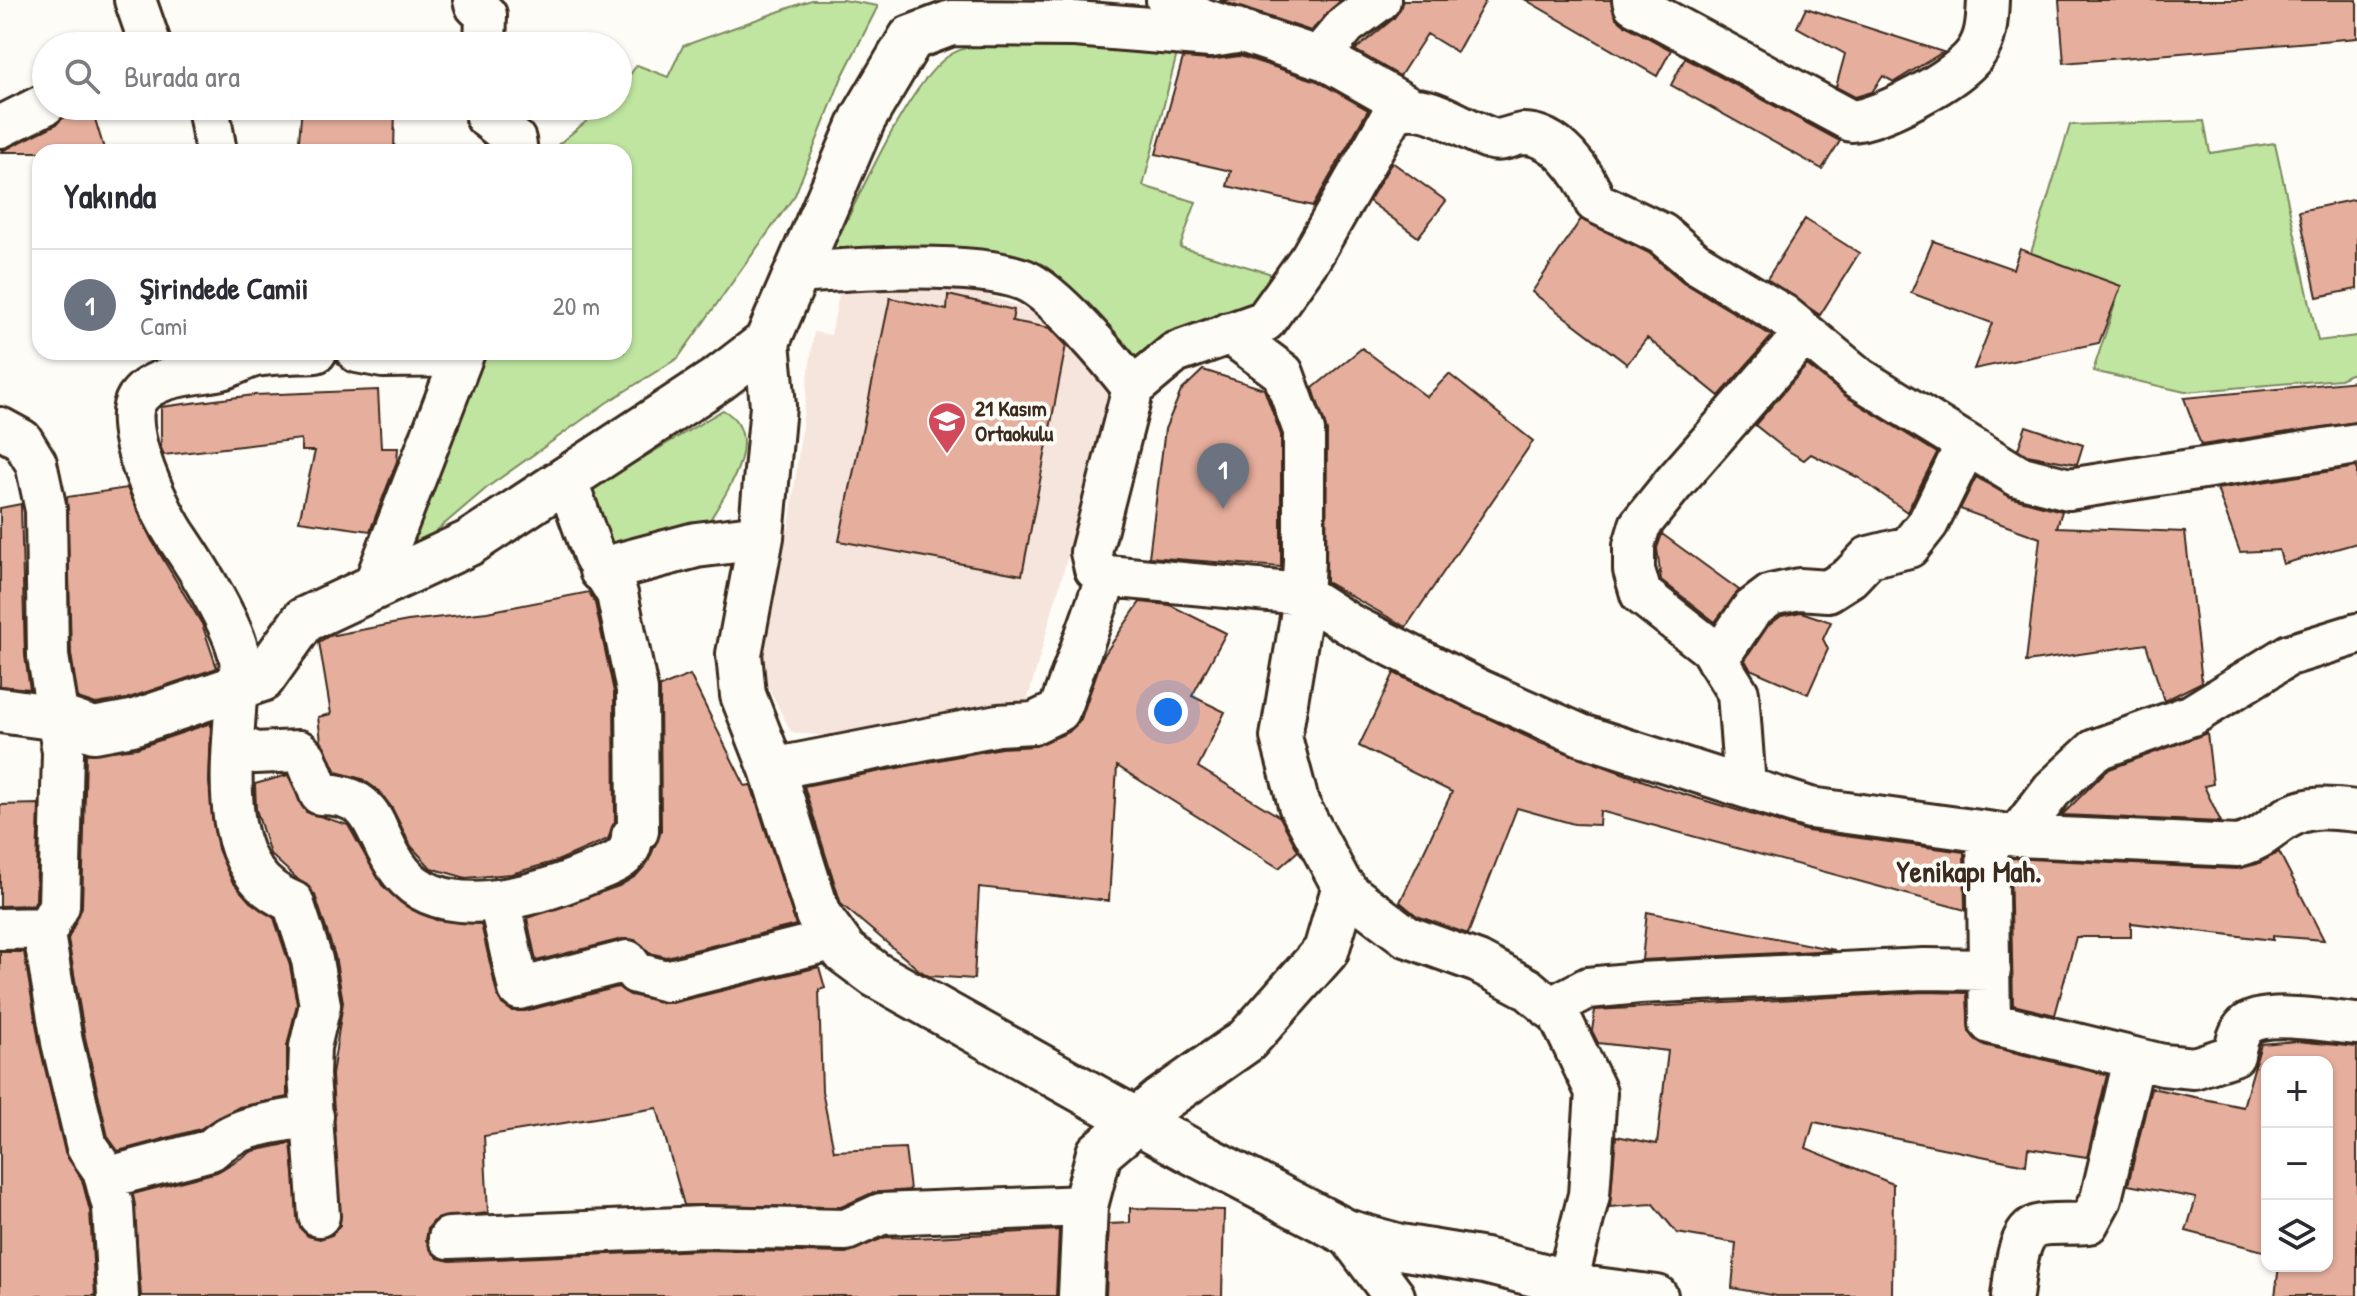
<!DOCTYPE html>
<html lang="tr">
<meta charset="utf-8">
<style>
:root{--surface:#fff;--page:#f7f7f7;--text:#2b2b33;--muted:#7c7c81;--line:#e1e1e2;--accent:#d93025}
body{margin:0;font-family:"Patrick Hand",sans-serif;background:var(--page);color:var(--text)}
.controls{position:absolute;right:24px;bottom:24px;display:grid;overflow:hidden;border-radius:16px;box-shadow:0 2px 6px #0004}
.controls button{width:72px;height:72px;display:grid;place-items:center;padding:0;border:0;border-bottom:2px solid var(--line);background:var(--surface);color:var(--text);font:40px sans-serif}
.you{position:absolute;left:1168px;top:712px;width:28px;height:28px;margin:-20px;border:6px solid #fff;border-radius:50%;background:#1a73e8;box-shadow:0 0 0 12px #1a73e833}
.badge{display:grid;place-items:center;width:52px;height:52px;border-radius:50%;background:var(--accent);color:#fff;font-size:26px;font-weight:700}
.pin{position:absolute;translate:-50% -66px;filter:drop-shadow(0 2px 4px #0008)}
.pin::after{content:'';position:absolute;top:42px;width:28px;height:24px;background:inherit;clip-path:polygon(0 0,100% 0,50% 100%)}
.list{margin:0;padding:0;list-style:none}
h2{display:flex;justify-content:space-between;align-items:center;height:104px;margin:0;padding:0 32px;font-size:34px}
h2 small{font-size:26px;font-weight:400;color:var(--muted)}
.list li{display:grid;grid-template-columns:52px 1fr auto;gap:24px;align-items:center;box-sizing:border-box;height:112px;padding:0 32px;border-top:2px solid var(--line)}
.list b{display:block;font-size:30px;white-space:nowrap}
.list p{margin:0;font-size:26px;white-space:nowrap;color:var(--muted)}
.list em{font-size:26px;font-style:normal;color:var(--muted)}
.icon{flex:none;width:44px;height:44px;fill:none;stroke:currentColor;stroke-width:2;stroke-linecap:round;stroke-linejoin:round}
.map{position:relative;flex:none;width:2357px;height:1296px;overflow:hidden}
.search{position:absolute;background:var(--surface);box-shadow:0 2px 6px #0004;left:32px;top:32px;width:600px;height:88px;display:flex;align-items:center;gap:20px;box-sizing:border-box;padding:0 28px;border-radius:44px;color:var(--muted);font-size:30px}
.panel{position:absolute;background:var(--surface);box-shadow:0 2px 6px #0004;left:32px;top:144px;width:600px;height:216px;border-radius:24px}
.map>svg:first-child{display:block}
.built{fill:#f6e5dc}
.green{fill:#bfe5a0;stroke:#7d885f;stroke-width:2}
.building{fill:#e6ae9d;stroke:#3b2a1e;stroke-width:2}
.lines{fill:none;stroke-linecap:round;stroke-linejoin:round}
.pedestrian-casing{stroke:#3b2a1e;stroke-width:46}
.minor-casing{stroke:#3b2a1e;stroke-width:50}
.pedestrian{stroke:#fdfcf7;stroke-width:40}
.minor{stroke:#fdfcf7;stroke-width:44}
.labels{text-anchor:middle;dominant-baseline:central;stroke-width:8;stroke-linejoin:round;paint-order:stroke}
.poi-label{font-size:22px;font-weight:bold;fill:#3b2a1e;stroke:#fdfcf7;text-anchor:start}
.district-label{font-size:30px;font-weight:bold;fill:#3b2a1e;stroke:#fdfcf7}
</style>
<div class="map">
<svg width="2357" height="1296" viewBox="0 0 2357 1296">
<rect width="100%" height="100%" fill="#fdfcf7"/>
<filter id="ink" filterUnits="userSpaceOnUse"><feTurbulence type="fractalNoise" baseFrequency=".0125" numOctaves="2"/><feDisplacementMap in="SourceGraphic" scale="16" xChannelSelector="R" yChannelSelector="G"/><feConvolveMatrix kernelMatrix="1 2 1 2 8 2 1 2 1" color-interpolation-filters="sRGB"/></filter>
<g filter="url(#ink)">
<!-- built -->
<path class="built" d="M 953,283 L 1018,306 L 1073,331 L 1116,383 L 1025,709 L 857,740 L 791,732 L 759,669 L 770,527 L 789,528 L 814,332 L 831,335 L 840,290 Z"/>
<!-- green -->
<path class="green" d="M 811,0 L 843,0 L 878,6 L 842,77 L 795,195 L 678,358 L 606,403 L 489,486 L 415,549 L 396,554 L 478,352 L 624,352 L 624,152 L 549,152 L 605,106 L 618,106 L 618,91 L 637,65 L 668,77 L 683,46 Z
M 1006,44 L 1179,46 L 1143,186 L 1196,202 L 1180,247 L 1269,273 L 1271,277 L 1248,309 L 1139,361 L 1045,282 L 829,256 C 856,205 905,88 947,57 C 965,44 985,45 1006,44 Z
M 2204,121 L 2210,153 L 2275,143 L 2318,341 L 2357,336 L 2357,371 L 2340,379 L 2185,392 L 2093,371 L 2121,286 L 2031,253 L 2070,125 Z
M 723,410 C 771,437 720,502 701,534 L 599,553 L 583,494 Z"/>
<!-- building -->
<path class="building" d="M 1219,0 L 1341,0 L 1311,31 Z
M 1403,0 L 1486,0 L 1457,52 L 1427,34 L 1400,76 L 1355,50 L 1394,18 Z
M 1526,0 L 1611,0 L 1616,18 L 1623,24 L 1671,50 L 1657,76 Z
M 2059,0 L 2357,0 L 2357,38 L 2064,63 Z
M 1806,8 L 1906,40 L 1943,52 L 1894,82 L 1883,76 L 1872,92 L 1855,97 L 1836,87 L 1845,54 L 1797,27 Z
M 1240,56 L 1317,81 L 1368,110 L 1313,206 L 1227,186 L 1231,171 L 1156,154 L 1183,58 L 1209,60 Z
M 1685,58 L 1840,141 L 1822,169 L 1671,85 Z
M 69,106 L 91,106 L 105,152 L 0,152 L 57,124 Z
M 302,106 L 395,106 L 394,152 L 298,152 Z
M 1392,162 L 1446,201 L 1418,237 L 1369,201 Z
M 2357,199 L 2357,289 L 2317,297 L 2299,211 Z
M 1581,219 L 1649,253 L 1683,282 L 1772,336 L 1719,396 L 1647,338 L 1627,364 L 1532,292 Z
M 1805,219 L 1859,253 L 1820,315 L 1767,279 Z
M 1933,241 L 2013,269 L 2020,249 L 2121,286 L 2099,343 L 1974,369 L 1992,323 L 1911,293 Z
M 948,295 L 1014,310 L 1012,321 L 1050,328 L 1066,345 L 1022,575 L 839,541 L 890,298 L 947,310 Z
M 1362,348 L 1427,397 L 1449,374 L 1533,441 L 1406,627 L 1326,582 L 1327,431 L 1313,388 Z
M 1807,365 L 1847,397 L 1937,453 L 1907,512 L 1859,478 L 1811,454 L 1804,460 L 1785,449 L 1755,425 Z
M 1203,370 L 1264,389 L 1281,435 L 1281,567 L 1149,557 L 1165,429 L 1181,391 Z
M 2357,381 L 2357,422 L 2201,445 L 2184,398 Z
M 378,390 L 381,448 L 398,448 L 397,461 L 370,531 L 299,521 L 315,451 L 301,451 L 301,439 L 164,455 L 161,448 L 161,407 L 254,395 Z
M 2026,426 L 2083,445 L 2077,464 L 2027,455 L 2018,449 Z
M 2357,467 L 2357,543 L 2283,564 L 2279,550 L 2240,552 L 2217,489 Z
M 1976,477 L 2012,498 L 2062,511 L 2057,527 L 2185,532 L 2202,682 L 2164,701 L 2146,644 L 2026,662 L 2040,538 L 1960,509 Z
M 127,488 L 151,539 L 202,624 L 217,668 L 126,699 L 96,704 L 78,698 L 71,654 L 67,497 Z
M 21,504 L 25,656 L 30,689 L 0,686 L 0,508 Z
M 1662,534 L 1739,590 L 1715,622 L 1661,580 L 1657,548 Z
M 589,592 L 595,603 L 614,692 L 615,822 L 608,839 L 557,861 L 511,874 L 466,878 L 431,868 L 411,846 L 392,808 L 379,791 L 362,779 L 336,772 L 321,741 L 318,717 L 331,714 L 319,642 L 329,636 L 408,621 L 487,612 Z
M 1140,602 L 1170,605 L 1226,633 L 1192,696 L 1225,712 L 1198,767 L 1280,817 L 1298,851 L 1279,868 L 1117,766 L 1109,901 L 979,887 L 974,979 L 929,976 L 919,970 L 841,904 L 804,786 L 1001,748 L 1036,746 L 1069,732 L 1081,719 L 1102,658 Z
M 1801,612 L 1831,622 L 1823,639 L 1828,649 L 1808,694 L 1750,669 L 1745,660 L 1768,626 L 1781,616 Z
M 1394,673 L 1540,743 L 1663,788 L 1807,831 L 1964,852 L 1965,910 L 1600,811 L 1599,825 L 1574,824 L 1517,808 L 1468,934 L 1417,916 L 1400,902 L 1452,792 L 1359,746 Z
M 690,675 L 745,786 L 751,785 L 796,925 L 666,957 L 650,953 L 635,940 L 622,939 L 536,961 L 527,918 L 619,886 L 636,876 L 648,862 L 661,831 L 660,687 Z
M 211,723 L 209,783 L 218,849 L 232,881 L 250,902 L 274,918 L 290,966 L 297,1004 L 287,1046 L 287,1097 L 239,1107 L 200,1129 L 118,1151 L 108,1137 L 85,1037 L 68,939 L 82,907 L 86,754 L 137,748 Z
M 2207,733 L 2213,784 L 2204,786 L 2221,822 L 2062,815 L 2107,770 Z
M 288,775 L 306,812 L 348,825 L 382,885 L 404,905 L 436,920 L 481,924 L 497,994 L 502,1004 L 512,1011 L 525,1011 L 618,987 L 630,995 L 672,1003 L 819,967 L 825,988 L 819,990 L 822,1091 L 834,1151 L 905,1148 L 910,1190 L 872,1193 L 841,1207 L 684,1205 L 657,1108 L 484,1136 L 488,1213 L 436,1219 L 428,1228 L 426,1240 L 438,1258 L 450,1261 L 702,1250 L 846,1253 L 886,1237 L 916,1238 L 1059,1230 L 1056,1296 L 141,1296 L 133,1194 L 217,1172 L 253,1151 L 291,1143 L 300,1228 L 308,1236 L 320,1239 L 332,1235 L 340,1225 L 332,1075 L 343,1002 L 335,956 L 315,895 L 270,854 L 256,809 L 255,784 Z
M 39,804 L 36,900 L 33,905 L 0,906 L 0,805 Z
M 2279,852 L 2324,940 L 2273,936 L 2273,940 L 2131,923 L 2131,937 L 2076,937 L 2055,1015 L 2013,1005 L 2010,858 L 2237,869 L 2257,864 Z
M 1647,912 L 1835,950 L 1642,960 Z
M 0,952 L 24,952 L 40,1047 L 65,1152 L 82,1180 L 90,1211 L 95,1296 L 0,1296 Z
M 1924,992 L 1967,993 L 1969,1032 L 1984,1045 L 2107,1075 L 2087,1157 L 2028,1148 L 2026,1165 L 1814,1122 L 1806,1148 L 1893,1184 L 1892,1296 L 1776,1296 L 1732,1288 L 1736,1243 L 1677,1233 L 1653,1204 L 1610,1207 L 1616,1136 L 1657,1144 L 1668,1051 L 1598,1043 L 1592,1031 L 1595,1010 Z
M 2297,1041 L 2357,1047 L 2357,1296 L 2275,1296 L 2279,1266 L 2327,1266 L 2327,1062 L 2267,1062 L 2267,1252 L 2186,1231 L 2196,1198 L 2128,1185 L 2151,1088 L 2243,1107 L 2261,1044 Z
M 1130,1208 L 1224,1210 L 1222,1296 L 1106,1296 L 1109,1224 L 1130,1223 Z"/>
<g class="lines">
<defs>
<path id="pedestrian" d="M 135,0 L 151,46
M 474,0 L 476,6 L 486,15 L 485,46
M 1167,0 L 1200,18 L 1326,60 L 1409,107
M 1633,0 L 1634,4 L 1851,121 C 1881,119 1957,79 1975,54 C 1987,38 1987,19 1988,0
M 1319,57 L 1346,25 L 1380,0
M 208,106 L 216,152
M 486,106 L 486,117 L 515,140 L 517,152
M 0,127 L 46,104
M 796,273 C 853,269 972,260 1024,280 C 1055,293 1111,360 1133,388
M 1229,333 L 1283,373 L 1304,431 L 1304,561 L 1301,617 L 1281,737 L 1299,805 L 1344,889 L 1406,936 L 1478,962 L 1527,988 L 1559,1015 L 1596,1092 L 1589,1195 L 1567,1282
M 316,352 C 296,353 275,353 255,356 C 243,359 233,366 221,369 C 196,375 153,374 137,399 C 119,427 161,515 179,540 C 198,568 234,626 240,659 C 242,670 237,684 236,695 C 233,761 213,872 293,902 L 312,960 L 320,1005 L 310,1047 L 309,1075 L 319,1216
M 357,352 L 383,357 L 462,356
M 0,428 L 22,440 L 36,463 L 46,510 L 48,656 L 63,752 L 59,906 L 44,934 L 62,1042 L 87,1147 L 103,1170 L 113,1207 L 118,1296
M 2357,444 L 2069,489 L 2018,476 L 1859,378 L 1783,315 L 1695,262 L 1662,234 L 1595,202 C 1585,174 1557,133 1522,134 C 1513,135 1501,142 1492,139 C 1459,129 1429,99 1394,112 L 1311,257 L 1265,321 L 1175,353 L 1133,388 L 1091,552 L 1095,569 L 1107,576 L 1302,594 L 1349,624 L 1479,690 L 1581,735 L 1810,808 L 2017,836 L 2238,846 C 2267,838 2271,825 2293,815 C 2313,805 2336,809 2357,811
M 373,588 L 464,352
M 1717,660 L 1751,610 L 1771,595 L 1799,589 L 1828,591 L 1850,577 L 1869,557 L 1909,547 L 1928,523 L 1966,445
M 234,743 L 255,753 L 299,751 L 306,758 L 320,794 C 381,794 371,835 401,872 C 442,924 535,896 585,875 C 605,866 632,862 632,836 L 638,831 L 637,690 L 617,594 L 594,556 L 566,478
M 772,769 L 998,725 L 1034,723 L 1059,711 L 1107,576
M 1745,787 L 1738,693 L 1710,648 L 1641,594 L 1634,570 L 1634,545 L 1640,525 L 1673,484 L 1805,333
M 1987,833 L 1990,1023 L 2163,1065 L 2194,1068 L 2234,1055 C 2236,1045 2238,1033 2245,1026 C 2263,1009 2333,1022 2357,1024
M 2017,836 L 2052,790 L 2095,750 L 2192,715 L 2289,655 L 2357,634
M 499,900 L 519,989 L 627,961 L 636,973 L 666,981 L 836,939
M 0,929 L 48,928
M 1550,1008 L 1588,988 L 1639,983 L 1924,969 L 1990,970
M 105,1178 L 211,1150 C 236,1124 280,1122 313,1116
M 1346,1232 L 1394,1296
M 449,1238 L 702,1227 L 846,1230 L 881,1214 L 1085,1206
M 1581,1286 L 1657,1296
M 2012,1296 C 2015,1278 2016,1233 2037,1226 C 2051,1222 2072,1225 2088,1223 L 2101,1199 L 2134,1060"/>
<path id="minor" d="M 767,342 L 773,406 L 761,537 L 739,654 L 743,695 L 772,769 L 818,915 L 845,952 L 876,975 L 1189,1150 L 1346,1232 L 1400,1247 L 1485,1261 L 1581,1286
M 602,570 L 696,545 L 761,537
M 0,710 L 59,718 L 94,730 L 132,723 L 262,679 L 304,620 L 469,543 L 720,378 L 767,342 L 863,119 L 911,38 L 951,23 L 1075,24 L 1211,35 L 1236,31
M 1081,1296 L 1085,1206 L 1099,1153 L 1160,1101 L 1247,1040 L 1326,951 L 1344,889"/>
</defs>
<!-- pedestrian casing -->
<use href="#pedestrian" class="pedestrian-casing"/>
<!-- minor casing -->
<use href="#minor" class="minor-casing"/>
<!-- pedestrian -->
<use href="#pedestrian" class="pedestrian"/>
<!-- minor -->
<use href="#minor" class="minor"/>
</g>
</g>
<!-- icons -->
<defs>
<symbol id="school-pin" viewBox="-11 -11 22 30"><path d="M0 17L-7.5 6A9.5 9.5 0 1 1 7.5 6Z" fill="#d1495b" stroke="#fdfcf7"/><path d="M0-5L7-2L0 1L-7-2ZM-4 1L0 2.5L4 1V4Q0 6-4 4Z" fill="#fff"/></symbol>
</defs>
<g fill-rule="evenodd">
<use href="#school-pin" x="925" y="399" width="44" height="60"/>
</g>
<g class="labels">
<!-- poi labels -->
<g class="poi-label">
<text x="975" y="408">21 Kasım<tspan x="975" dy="25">Ortaokulu</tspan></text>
</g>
<!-- district labels -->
<g class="district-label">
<text x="1969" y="871">Yenikapı Mah.</text>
</g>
</g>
</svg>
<div class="controls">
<button>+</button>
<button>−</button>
<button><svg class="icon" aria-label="layers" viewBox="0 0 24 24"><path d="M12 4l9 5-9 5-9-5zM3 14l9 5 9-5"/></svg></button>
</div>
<div class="you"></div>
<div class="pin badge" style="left:1223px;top:509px;background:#6b7280">1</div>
<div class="search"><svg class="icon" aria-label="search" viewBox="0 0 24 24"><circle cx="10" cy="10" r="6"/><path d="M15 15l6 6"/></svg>Burada ara</div>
<section class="panel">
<h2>Yakında<small></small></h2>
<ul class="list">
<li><span class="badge" style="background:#6b7280">1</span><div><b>Şirindede Camii</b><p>Cami</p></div><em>20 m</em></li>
</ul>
</section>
</div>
